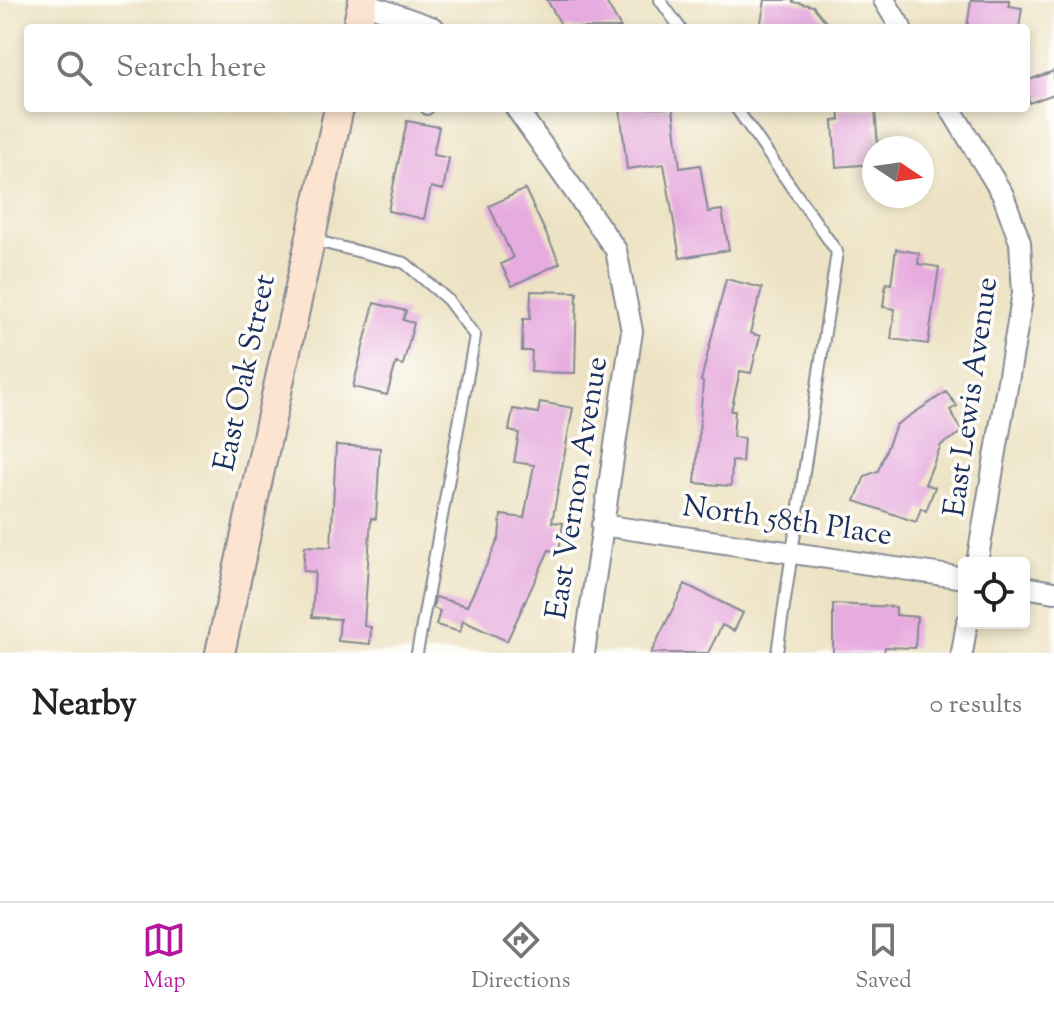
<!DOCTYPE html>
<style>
:root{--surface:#fff;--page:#f2f2f2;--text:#222;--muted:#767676;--line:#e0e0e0;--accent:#b5179e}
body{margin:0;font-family:"Sorts Mill Goudy",serif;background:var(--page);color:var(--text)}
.controls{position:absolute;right:24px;bottom:24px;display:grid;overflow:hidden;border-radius:8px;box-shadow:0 4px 12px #0003}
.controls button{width:72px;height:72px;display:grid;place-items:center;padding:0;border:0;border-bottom:2px solid var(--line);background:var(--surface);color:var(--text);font:40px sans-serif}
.compass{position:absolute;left:862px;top:136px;width:72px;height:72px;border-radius:50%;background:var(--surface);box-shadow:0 4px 12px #0003;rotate:103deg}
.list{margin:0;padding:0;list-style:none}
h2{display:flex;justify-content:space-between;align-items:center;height:104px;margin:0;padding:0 32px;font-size:34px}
h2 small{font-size:26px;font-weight:400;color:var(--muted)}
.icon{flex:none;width:44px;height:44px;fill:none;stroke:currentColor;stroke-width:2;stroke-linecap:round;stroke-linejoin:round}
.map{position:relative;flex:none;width:1054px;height:653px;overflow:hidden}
.search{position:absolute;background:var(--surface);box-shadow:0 4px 12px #0003;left:24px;right:24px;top:24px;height:88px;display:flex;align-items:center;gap:20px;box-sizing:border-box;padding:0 28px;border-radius:8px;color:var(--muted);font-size:30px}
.sheet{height:248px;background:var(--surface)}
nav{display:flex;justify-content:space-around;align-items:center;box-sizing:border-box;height:112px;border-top:2px solid var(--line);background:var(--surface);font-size:22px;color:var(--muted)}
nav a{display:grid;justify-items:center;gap:4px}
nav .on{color:var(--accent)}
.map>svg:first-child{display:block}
.building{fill:#e7acdf}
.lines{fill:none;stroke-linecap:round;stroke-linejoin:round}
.lane-casing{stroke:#848991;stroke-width:14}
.street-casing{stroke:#848991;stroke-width:24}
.secondary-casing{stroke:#848991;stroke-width:32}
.lane{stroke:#fff;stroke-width:10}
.street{stroke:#fff;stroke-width:20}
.secondary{stroke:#fde4d1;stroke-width:28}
.labels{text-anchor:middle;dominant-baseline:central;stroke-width:7;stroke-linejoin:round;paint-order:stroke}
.street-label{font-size:30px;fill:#1b2f5e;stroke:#fdfcf7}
</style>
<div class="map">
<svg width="1054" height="653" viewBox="0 0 1054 653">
<rect width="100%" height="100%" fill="#fdfcf7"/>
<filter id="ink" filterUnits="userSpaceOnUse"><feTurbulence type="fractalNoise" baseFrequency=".0125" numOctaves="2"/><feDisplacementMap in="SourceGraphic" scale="16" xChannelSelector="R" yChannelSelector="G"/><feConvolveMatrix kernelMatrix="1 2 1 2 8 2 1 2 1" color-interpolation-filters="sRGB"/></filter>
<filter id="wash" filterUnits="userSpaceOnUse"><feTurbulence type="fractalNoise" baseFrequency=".006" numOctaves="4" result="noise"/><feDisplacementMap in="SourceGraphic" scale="32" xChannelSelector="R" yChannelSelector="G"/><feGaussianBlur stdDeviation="1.8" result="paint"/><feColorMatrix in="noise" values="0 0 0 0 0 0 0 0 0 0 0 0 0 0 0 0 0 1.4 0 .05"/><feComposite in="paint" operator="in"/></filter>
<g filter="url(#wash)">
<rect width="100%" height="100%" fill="#ede3c4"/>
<g id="blocks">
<!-- building -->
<path class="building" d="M 547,0 L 605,0 L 621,28 L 563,28 Z
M 765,0 L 793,0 L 793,2 L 813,6 L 831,28 L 760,28 Z
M 971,0 L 1009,0 L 1009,6 L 1022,8 L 1019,28 L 967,28 Z
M 1054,71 L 1054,94 L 1029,103 L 1026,81 Z
M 620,108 L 673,108 L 680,168 L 700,165 L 708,212 L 722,210 L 729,250 L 680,258 L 664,164 L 627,169 Z
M 839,108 L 875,108 L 878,148 L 874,148 L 874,164 L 836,167 L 833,121 L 840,120 Z
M 407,121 L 439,127 L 433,155 L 449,158 L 443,190 L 431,187 L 424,219 L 388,211 Z
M 525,189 L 560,263 L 512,286 L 501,264 L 513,258 L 489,206 Z
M 896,249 L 919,253 L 918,264 L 939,267 L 928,344 L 891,339 L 895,309 L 883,307 L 886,283 L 891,284 Z
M 726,279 L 762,288 L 750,333 L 760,336 L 751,373 L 740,371 L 731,411 L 735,411 L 733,437 L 744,438 L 742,462 L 732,461 L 731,486 L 695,483 L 703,382 L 701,381 Z
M 531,291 L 577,292 L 575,373 L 531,372 L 532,351 L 522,351 L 523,319 L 530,319 Z
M 374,303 L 406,311 L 403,320 L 414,323 L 403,365 L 396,363 L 387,395 L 353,387 Z
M 946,392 L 957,406 L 950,410 L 962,432 L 941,445 L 925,484 L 935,487 L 926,511 L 921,508 L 916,522 L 855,501 L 865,476 L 878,471 L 896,425 Z
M 540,402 L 573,408 L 552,522 L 563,523 L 559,552 L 549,550 L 507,641 L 463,621 L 460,632 L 436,625 L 440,611 L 433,608 L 435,597 L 467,606 L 499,538 L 501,515 L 524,518 L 534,465 L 514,462 L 519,433 L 509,431 L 513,409 L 538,413 Z
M 336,445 L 380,448 L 376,519 L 371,518 L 364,626 L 371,627 L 370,644 L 338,641 L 340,619 L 312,617 L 315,572 L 303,571 L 305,546 L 331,547 Z
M 685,584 L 743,613 L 734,631 L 722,625 L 708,653 L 651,653 Z
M 833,604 L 896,607 L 896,615 L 917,617 L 915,648 L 885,647 L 884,653 L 833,653 Z"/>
</g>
</g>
<g filter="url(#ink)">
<use href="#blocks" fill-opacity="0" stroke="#848991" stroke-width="2"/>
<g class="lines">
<defs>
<path id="lane" d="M 660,0 L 680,28
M 736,108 L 837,252 L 777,653
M 427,109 L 428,108
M 312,240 L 405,263 L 448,300 L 475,336 L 417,653"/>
<path id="street" d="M 884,0 L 901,28
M 363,3 L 434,28
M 516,108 L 616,250 L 632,331 L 584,653
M 950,108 L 1003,195 L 1020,242 L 1023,293 L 977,563
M 602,525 L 964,578
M 1024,587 L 1054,592
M 962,653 L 967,623"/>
<path id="secondary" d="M 357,28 L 363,0
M 220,653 L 339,108"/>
</defs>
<!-- lane casing -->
<use href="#lane" class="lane-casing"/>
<!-- street casing -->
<use href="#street" class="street-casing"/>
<!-- secondary casing -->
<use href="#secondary" class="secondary-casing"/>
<!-- lane -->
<use href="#lane" class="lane"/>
<!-- street -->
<use href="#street" class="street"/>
<!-- secondary -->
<use href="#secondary" class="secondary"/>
</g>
</g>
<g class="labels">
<!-- street labels -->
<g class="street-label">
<text transform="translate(246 373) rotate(-78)">East Oak Street</text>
<text transform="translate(972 397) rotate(-82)">East Lewis Avenue</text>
<text transform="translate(578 488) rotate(-81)">East Vernon Avenue</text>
<text transform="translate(787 522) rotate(8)">North 58th Place</text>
</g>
</g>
</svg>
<div class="controls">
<button><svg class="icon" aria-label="locate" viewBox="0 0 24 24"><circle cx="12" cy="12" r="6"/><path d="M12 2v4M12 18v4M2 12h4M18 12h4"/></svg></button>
</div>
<svg class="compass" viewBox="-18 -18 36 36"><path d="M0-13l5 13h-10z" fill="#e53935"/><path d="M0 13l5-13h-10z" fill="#767676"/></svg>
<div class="search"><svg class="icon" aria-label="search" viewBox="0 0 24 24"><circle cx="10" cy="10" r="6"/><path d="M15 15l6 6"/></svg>Search here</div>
</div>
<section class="sheet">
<h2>Nearby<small>0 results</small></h2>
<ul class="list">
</ul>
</section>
<nav>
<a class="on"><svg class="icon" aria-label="map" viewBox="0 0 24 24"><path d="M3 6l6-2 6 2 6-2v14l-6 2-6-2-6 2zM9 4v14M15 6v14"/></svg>Map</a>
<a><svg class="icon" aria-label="directions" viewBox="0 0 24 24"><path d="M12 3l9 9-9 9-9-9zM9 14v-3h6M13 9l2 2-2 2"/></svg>Directions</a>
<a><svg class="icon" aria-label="saved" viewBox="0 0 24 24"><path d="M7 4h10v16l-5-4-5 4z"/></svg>Saved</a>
</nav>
